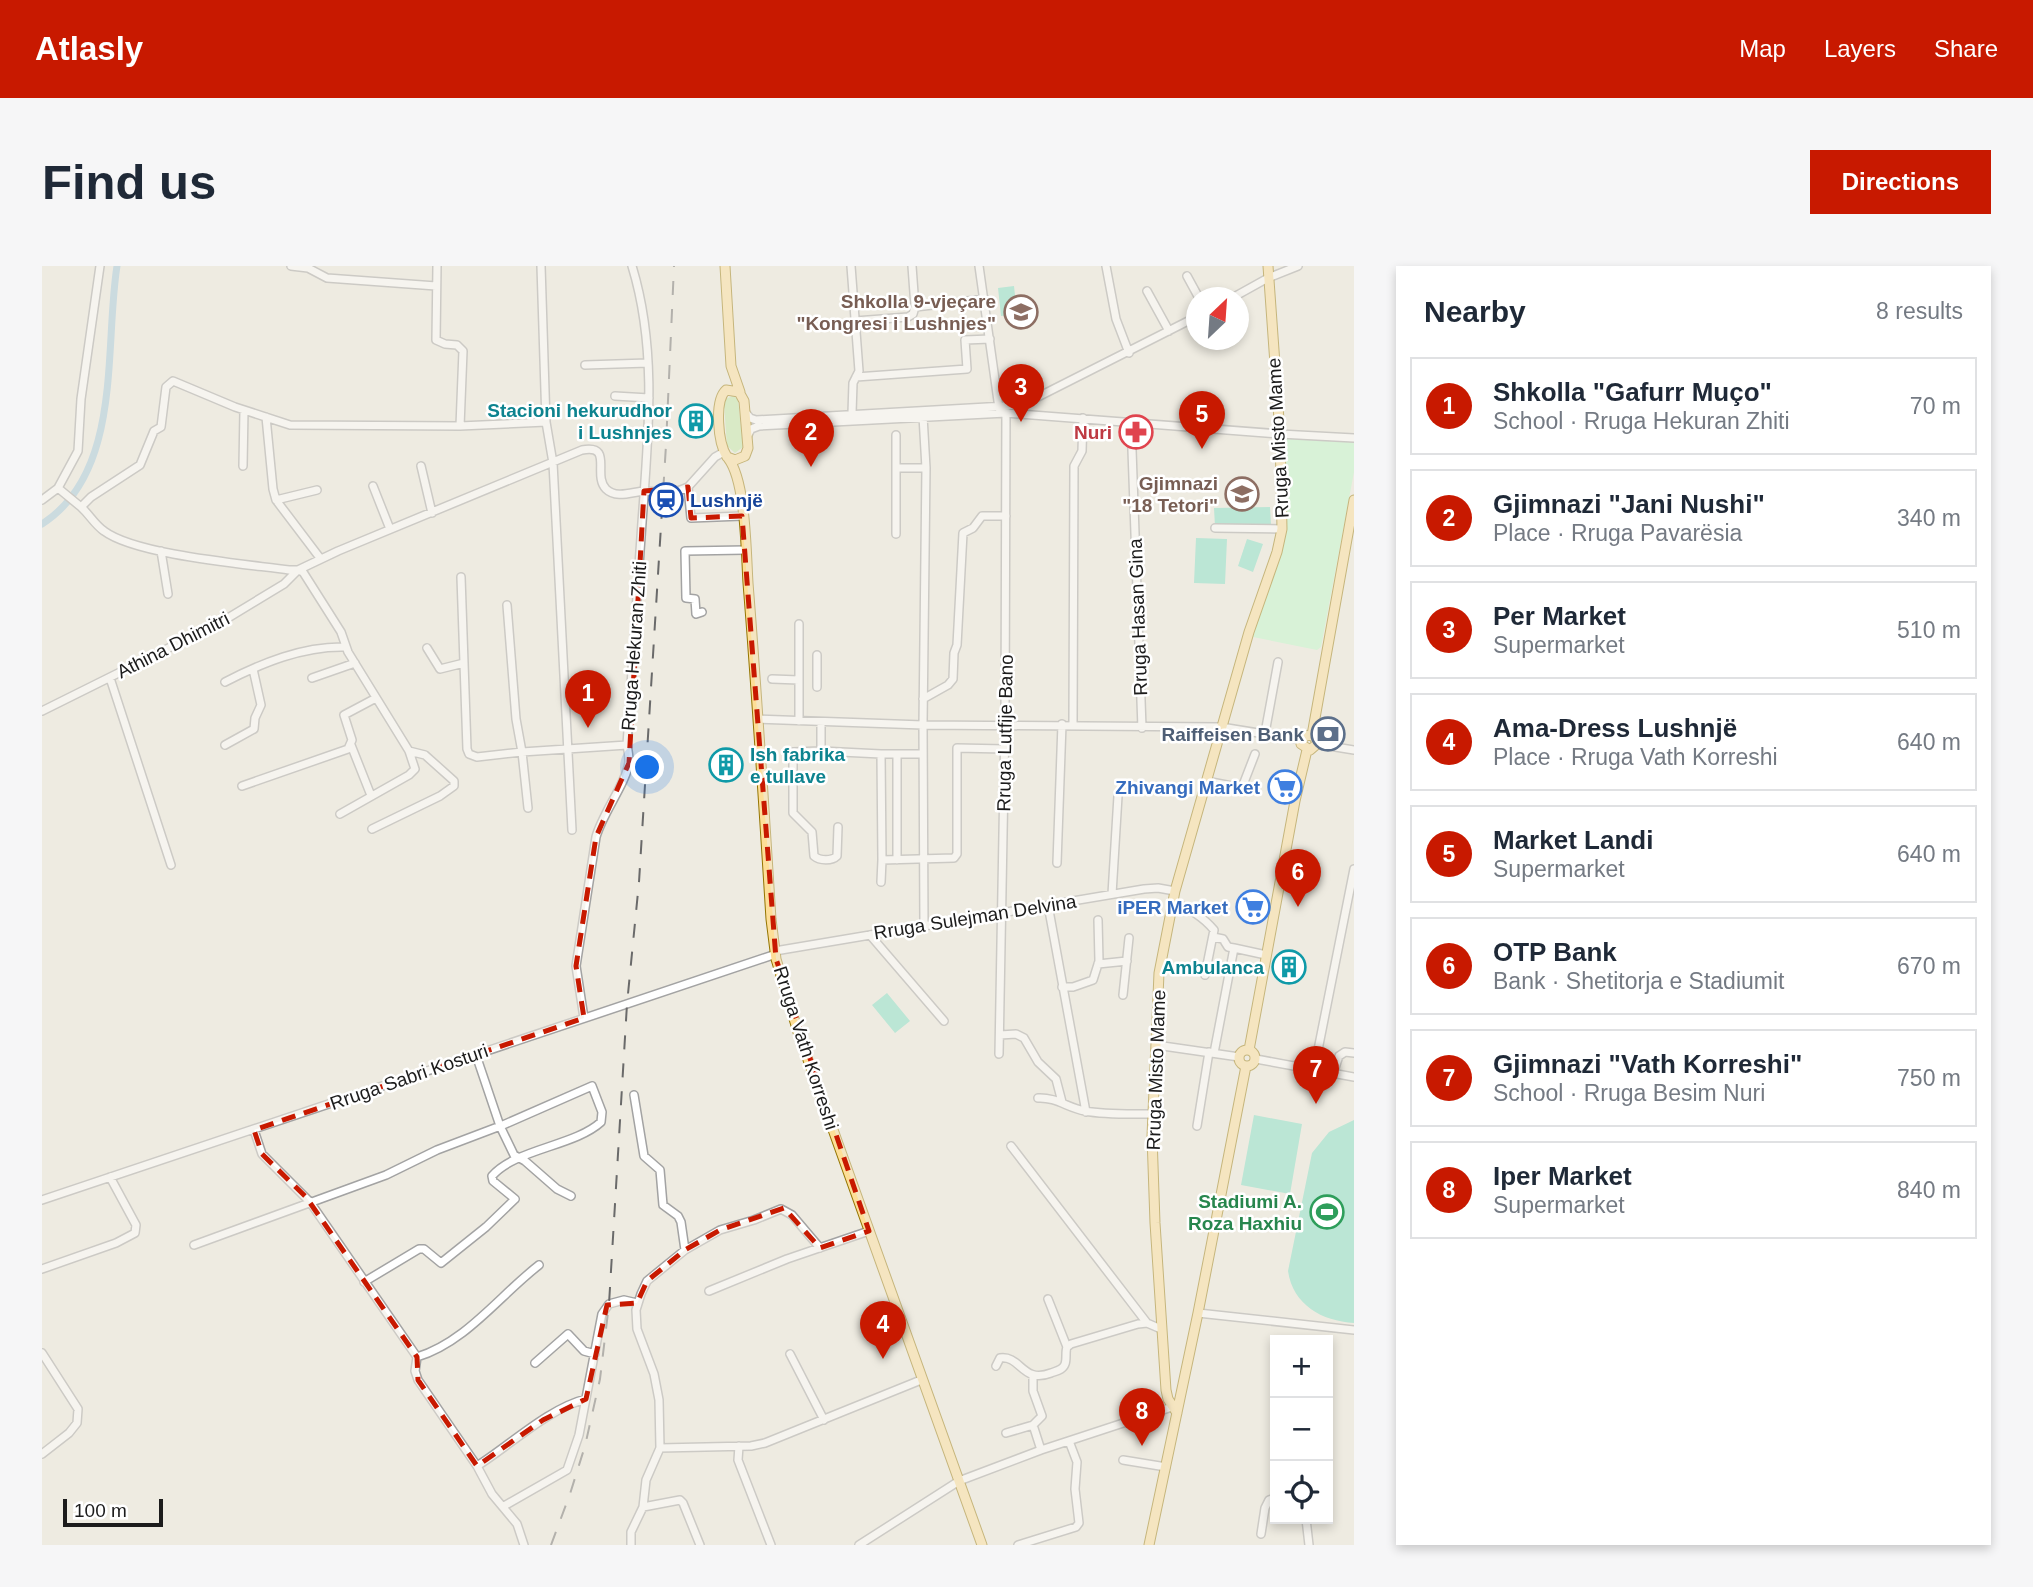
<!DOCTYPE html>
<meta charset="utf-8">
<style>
:root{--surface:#fff;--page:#f6f6f7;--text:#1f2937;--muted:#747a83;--line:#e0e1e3;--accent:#c81900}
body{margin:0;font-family:Arial,sans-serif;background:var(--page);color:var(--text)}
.controls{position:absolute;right:21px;bottom:21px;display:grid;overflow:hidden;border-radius:0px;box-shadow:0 4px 10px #0003}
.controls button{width:63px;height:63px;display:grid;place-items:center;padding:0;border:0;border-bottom:2px solid var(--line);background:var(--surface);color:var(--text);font:35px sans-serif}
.compass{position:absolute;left:1144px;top:21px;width:63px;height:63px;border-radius:50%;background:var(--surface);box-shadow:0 4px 10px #0003;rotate:25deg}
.scale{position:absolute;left:21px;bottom:18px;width:100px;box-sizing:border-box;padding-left:7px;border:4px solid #1c1c1c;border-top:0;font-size:19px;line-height:24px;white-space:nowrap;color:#1c1c1c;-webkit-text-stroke:5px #fff;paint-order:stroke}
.you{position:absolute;left:606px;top:502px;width:24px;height:24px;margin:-18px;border:5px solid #fff;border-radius:50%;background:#1a73e8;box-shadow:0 0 0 10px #1a73e833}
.badge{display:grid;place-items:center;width:46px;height:46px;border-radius:50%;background:var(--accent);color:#fff;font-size:23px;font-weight:700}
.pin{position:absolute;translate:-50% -58px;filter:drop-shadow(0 2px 4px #0008)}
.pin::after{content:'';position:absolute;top:37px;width:24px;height:21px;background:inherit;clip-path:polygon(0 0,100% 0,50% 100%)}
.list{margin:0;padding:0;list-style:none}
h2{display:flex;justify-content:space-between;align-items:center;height:91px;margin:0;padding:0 28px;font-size:30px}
h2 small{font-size:23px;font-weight:400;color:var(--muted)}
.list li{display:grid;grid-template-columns:46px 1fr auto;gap:21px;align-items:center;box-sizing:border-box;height:98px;margin:0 14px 14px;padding:0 14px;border:2px solid var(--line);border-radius:0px}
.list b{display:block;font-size:26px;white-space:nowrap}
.list p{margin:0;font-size:23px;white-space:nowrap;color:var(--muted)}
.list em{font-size:23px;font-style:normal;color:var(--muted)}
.icon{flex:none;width:38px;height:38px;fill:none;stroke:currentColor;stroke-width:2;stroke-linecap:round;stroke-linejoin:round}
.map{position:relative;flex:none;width:1312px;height:1279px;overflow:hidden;border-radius:0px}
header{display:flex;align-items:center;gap:42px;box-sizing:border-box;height:98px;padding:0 35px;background:var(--accent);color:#fff}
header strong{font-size:33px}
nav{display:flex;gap:38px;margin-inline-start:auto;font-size:24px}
.intro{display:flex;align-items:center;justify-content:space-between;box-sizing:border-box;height:168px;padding:0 42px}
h1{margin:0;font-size:49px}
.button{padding:18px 32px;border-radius:0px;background:var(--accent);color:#fff;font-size:24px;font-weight:700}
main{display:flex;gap:42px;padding:0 42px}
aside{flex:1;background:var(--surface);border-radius:0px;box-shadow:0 4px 10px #0003}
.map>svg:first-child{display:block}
.grass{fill:#bee9a5}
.park{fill:#bcfac9}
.pitch{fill:#7ddfc5}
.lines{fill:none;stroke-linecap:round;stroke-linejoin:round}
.canal{stroke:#a0c7dc;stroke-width:7}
.minor-casing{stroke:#a3a3a3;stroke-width:10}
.major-casing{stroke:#947500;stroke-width:11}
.minor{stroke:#fff;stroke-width:7}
.major{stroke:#fdde97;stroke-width:9}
.rail{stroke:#6a6a6a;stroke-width:2;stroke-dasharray:14 14;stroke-linecap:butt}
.marked{fill:none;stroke:#c81900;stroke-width:5;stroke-dasharray:14 9;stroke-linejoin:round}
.labels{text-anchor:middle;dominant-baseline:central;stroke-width:5;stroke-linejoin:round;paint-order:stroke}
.education-label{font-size:19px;font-weight:bold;fill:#785e54;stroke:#fff;text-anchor:end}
.culture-label{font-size:19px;font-weight:bold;fill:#0d838f;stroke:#fff;text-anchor:end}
.health-label{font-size:19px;font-weight:bold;fill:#be3a42;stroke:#fff;text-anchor:end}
.street-label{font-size:19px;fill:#1c1c1c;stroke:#fff}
.transit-label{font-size:19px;font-weight:bold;fill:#164399;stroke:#fff;text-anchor:start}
.service-label{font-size:19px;font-weight:bold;fill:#4e5e75;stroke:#fff;text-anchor:end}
.shop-label{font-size:19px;font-weight:bold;fill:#366cbe;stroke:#fff;text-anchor:end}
.leisure-label{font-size:19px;font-weight:bold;fill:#27864d;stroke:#fff;text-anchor:end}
</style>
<header>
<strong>Atlasly</strong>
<nav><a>Map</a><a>Layers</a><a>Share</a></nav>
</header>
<div class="intro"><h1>Find us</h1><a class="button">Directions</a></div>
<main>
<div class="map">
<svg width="1312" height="1279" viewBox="0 0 1312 1279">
<rect width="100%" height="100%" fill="#eeebe1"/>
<!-- grass -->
<path class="grass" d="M 691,130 L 696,133 L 701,181 L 693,187 L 685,180 L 682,139 L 683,133 Z"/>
<!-- park -->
<path class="park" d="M 1243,171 L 1310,174 L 1312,177 L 1312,206 L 1279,381 L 1275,384 L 1211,371 L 1209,367 L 1244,264 L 1245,252 L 1241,177 Z"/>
<!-- pitch -->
<path class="pitch" d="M 972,20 L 975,48 L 959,50 L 956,22 Z
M 1228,241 L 1229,259 L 1173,261 L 1172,242 Z
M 1154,272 L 1185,273 L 1183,318 L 1152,317 Z
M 1205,273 L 1221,278 L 1211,306 L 1196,300 Z
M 845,727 L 868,755 L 853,767 L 830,739 Z
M 1212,849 L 1260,858 L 1248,928 L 1199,919 Z
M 1312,854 L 1312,1057 C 1280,1055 1251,1039 1246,1005 L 1270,887 L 1287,866 Z"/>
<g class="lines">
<!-- canal -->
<path class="canal" d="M 0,258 C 81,206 62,82 75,0"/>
<defs>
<path id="minor" d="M 249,0 L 266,2 L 285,12 L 394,20
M 395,0 L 394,74 L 403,78 L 415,79 L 421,85 L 418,160
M 499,0 L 504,156 L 511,197 L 530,564
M 809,0 L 817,105 L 811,117 L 810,147
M 870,0 L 873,41 L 943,33
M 937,0 L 957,142
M 1064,0 L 1074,53 L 1087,87
M 1145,10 L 1157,32
M 1105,25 L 1127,65
M 1190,32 L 1226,12 L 1256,0
M 813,55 L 866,51 L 871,48 L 873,41
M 543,99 L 606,97
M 814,111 L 925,103 L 923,74 L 948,73
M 573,130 L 607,132
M 704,147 L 708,152 L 714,154 L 980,139 L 1154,51
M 881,150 L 884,202 L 881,459 L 882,661
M 224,151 L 231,223 L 234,234 L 278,292
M 1089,156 L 1100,462
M 854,169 L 854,268
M 705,171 L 709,163 L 717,160 L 964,147 L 1238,168 L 1312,172
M 682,186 L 673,191 L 646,221 L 649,252 L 700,250
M 201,200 L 202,144
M 379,200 L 390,247
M 855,202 L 884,202
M 331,220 L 348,263
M 16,222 L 36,185 L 39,133 L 58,0
M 0,234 L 16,222 L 39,241 L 49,231 L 98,199 L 112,165 L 119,161 L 124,121 L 131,115 L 193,141 L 248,159 L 418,160 L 504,156
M 234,234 L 275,224
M 39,241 C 47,248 53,259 62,265 C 94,289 204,298 247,304 L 256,304 L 296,285 L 540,184 C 572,178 550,209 564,223 C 574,233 590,226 602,225 C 611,225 621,227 630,226 C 635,226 641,223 646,221
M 1173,262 L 1240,263
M 119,285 L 126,328
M 419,311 L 425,483 L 427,488 L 435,491 L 480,486 L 585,479
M 465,339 L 474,453 L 480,486 L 486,542
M 660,346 L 654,348 L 653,333 L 644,332 L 643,285 L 704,284
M 385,382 L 398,403 L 422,397
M 68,412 L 129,599
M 270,412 L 313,397
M 730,413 L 757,414
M 183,416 C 220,397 261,380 303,381
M 775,421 L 775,389
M 881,433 L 906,419 L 911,413 L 912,387 L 915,379 L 921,267 L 931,262 L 940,250 L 964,250
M 0,445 L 181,355 L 242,318 L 256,304 L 261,306 L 299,366 L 306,386 L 367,485 L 373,503 L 367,509 L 298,548
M 716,453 L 881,459 L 1179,461 L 1260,474
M 757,455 L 757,358
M 779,456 L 779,485 L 839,488 L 840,594 L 912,592 L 915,588 L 915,482 L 963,483
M 1031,458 L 1032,200 L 1040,185 L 1041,152
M 1223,467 L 1236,396
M 1275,478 L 1312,484
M 183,479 L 212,463 L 213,452 L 219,439 L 211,403
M 309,479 L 328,527
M 779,485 L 751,486 L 751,547 L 770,566 L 772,590 C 778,595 790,595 795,590 L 796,561
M 839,488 L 881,488
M 1164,515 L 1195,521 L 1201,519 L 1213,488
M 200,520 L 306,483 L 310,474 L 302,449 L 334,432
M 330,563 L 398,530 L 412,520 L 412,515 L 383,489 L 367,485
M 855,594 L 855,488
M 1015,597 L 1020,458
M 839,616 L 840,594
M 1070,628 L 1076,530
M 1130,637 C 1145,640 1162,652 1172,664 L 1163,709
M 1006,639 L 1044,846
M 828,669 L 902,755
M 1171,671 L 1181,673 L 1186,681 L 1192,682 L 1172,787
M 1192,682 L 1224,689
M 733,685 L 1102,623 L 1116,622 L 1133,625
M 1056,698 L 1085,695
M 1020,721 L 1031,721 L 1051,714 L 1057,695 L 1056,654
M 1081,729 L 1087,672
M 542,752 L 534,700 L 554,571 C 560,548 585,516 587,496 C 587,491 586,484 585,479 C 590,409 594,340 599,271 C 605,180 617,88 590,0
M 958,769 L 974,768 L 982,772 L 996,796 L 1014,813 L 1020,836
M 1114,779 L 1197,791
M 957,788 L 963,458 L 964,140
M 434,789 L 458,860 L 472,889 L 483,895 L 515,923 L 529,930
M 1214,793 L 1312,811
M 1272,804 L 1312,603
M 1291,808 L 1297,790 L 1303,786 L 1312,787
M 592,829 L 602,890 L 618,904 L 621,939 L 636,950 L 639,956 L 643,984
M 996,832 C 1014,831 1026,842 1043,845 C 1064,849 1088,848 1110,848
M 1155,860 L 1167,786
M 212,864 L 220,888 L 268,936 L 375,1091 L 373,1105 L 376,1114 L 435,1200 L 450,1228 L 475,1258 L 482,1279
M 969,880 L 1105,1057
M 0,934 L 734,688
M 152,979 L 344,909 L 395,884 L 461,859 L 550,820 L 560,846 L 559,856 C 533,880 473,883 450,910 L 451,915 L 473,933 L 444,961 L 399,997 L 382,983 L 377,983 L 322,1016
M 0,1003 L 74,977 L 93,967 L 94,959 L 68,911
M 667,1025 L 745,993 L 827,965
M 1006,1033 L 1025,1081
M 1156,1047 L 1312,1064
M 0,1087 L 36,1143 L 35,1157 L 27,1167 L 0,1188
M 748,1088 L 782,1154
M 375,1091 C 424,1076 457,1030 497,999
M 493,1097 L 526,1068 L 542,1085 L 553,1088
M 954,1100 L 958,1092 C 979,1089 980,1118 1009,1107 C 1014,1105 1021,1104 1023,1098 C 1025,1093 1023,1086 1025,1081 L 1029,1078 L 1096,1058 L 1105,1057 L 1119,1063
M 991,1159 L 999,1184
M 964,1167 L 991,1159 L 1000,1150 L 991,1125 L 991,1110
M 697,1180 L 696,1194 L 729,1279
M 618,1182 L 709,1180 L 723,1177 L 879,1114
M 1081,1194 L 1124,1201
M 435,1200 C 467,1180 507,1142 544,1133
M 462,1240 L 525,1204 L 537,1169 L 560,1048 L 567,1038 L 582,1034 L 595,1037
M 601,1241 L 638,1234 L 641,1237 L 658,1279
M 1264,1253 L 1267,1279
M 1219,1268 L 1223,1242 L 1227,1234 L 1233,1232
M 589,1279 L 589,1266 L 601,1241 L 604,1214 L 618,1182 L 617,1134 L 612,1108 L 595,1063 L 594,1044 L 599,1028 L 605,1015 L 643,984 L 678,964 L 712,954 L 739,943 L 750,949 L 778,982
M 817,1279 L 917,1215 L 999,1184 L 1130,1141
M 976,1279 L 1034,1261 L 1037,1257 L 1033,1223 L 1035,1196 L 1027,1175"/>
<path id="major" d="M 683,0 L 689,100 L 698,126
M 684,124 L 697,126 L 702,135 L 706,182 L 703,190 L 693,194 L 685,191 C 676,177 672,135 684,124 Z
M 686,192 C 704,215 704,286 706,317 C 715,429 722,541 729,653 L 734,693 L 756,766 L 940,1279
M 1270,469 L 1312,234
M 1259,478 L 1268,484 L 1275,478 L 1274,474 L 1270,469 L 1263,470 L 1260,474
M1197 792a8 8 0 1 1 16 0a8 8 0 1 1-16 0Z
M 1207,784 L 1253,535 L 1265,484
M 1135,1147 L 1126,1133 L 1124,1124 L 1113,957 L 1110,870 L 1117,707 L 1133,625 L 1207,366 L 1235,286 L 1240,263 L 1238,168 L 1226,0
M 1107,1279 L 1156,1047 L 1204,800"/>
</defs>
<!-- minor casing -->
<use href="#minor" class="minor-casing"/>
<!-- major casing -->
<use href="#major" class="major-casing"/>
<!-- minor -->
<use href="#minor" class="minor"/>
<!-- major -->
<use href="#major" class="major"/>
<!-- rail -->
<path class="rail" d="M 509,1279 L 528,1228 L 543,1180 L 558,1113 L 567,1038 L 585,738 L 597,616 L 624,179 L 632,0"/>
</g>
<!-- marked area -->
<path d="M0 0H1312V1279H0ZM 646,221 L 649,252 L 700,250 L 734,693 L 827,965 L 778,982 L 742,942 L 678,964 L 643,984 L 605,1015 L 595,1037 L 565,1039 L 544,1133 L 501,1154 L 435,1200 L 376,1114 L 375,1091 L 264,931 L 220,888 L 212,864 L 542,752 L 534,700 L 554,571 L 587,497 L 602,225 Z" fill="#eeebe1" fill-opacity=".55" fill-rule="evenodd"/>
<path class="marked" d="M 646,221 L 649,252 L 700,250 L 734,693 L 827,965 L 778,982 L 742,942 L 678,964 L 643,984 L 605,1015 L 595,1037 L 565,1039 L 544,1133 L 501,1154 L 435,1200 L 376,1114 L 375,1091 L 264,931 L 220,888 L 212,864 L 542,752 L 534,700 L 554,571 L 587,497 L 602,225 Z"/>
<!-- icons -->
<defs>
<symbol id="school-ring" viewBox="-11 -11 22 22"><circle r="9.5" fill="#fff" stroke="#8d6e63" stroke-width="1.5"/><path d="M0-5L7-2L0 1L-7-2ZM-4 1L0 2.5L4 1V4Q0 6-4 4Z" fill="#8d6e63"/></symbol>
<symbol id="building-ring" viewBox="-11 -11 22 22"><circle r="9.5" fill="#fff" stroke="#0f9aa8" stroke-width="1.5"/><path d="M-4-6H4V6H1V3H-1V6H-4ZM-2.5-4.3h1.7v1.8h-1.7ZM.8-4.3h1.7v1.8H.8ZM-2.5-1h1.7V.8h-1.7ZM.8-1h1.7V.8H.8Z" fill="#0f9aa8"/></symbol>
<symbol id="pharmacy-ring" viewBox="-11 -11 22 22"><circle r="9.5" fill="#fff" stroke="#e0444e" stroke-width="1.5"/><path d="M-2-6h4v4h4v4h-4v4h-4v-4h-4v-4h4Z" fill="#e0444e"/></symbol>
<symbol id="station-ring" viewBox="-11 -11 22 22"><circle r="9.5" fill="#fff" stroke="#1a4fb4" stroke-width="1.5"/><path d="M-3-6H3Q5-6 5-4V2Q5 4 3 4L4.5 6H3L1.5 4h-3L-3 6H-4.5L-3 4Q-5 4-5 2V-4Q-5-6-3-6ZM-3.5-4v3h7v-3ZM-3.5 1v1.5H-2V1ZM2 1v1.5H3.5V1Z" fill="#1a4fb4"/></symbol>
<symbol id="bank-ring" viewBox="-11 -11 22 22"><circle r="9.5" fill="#fff" stroke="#5c6f8a" stroke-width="1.5"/><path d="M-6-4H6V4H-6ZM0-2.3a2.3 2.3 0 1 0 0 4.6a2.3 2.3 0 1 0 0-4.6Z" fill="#5c6f8a"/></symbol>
<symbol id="supermarket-ring" viewBox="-11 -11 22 22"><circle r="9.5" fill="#fff" stroke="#3f7fe0" stroke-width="1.5"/><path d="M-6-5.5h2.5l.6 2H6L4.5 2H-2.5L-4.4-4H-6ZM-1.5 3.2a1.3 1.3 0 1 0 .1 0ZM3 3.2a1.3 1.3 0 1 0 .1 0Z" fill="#3f7fe0"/></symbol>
<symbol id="stadium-ring" viewBox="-11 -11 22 22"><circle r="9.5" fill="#fff" stroke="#2e9e5b" stroke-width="1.5"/><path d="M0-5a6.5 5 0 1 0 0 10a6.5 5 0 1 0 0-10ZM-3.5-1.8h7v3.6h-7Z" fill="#2e9e5b"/></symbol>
</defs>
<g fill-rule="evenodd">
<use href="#school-ring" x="960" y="27" width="38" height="38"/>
<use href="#building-ring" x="635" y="136" width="38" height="38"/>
<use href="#pharmacy-ring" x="1075" y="147" width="38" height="38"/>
<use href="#school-ring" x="1181" y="209" width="38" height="38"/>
<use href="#station-ring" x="605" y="215" width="38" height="38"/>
<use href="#bank-ring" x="1267" y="449" width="38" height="38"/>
<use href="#building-ring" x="665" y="480" width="38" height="38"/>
<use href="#supermarket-ring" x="1224" y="502" width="38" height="38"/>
<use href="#supermarket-ring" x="1192" y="622" width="38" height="38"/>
<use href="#building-ring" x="1228" y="682" width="38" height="38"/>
<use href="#stadium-ring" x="1266" y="927" width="38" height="38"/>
</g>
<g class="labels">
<!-- education labels -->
<g class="education-label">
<text x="954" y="35">Shkolla 9-vjeçare<tspan x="954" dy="22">"Kongresi i Lushnjes"</tspan></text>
<text x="1176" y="217">Gjimnazi<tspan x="1176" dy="22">"18 Tetori"</tspan></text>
</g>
<!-- culture labels -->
<g class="culture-label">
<text x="630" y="144">Stacioni hekurudhor<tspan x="630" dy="22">i Lushnjes</tspan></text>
<text x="708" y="488" text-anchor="start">Ish fabrika<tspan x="708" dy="22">e tullave</tspan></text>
<text x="1222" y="701">Ambulanca</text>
</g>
<!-- health labels -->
<g class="health-label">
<text x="1070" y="166">Nuri</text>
</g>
<!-- street labels -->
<g class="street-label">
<text transform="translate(1236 172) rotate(-93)">Rruga Misto Mame</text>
<text transform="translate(1096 351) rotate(-92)">Rruga Hasan Gina</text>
<text transform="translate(131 379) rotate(-27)">Athina Dhimitri</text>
<text transform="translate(592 380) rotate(-86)">Rruga Hekuran Zhiti</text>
<text transform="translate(963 467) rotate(-89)">Rruga Lutfije Bano</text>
<text transform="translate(933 651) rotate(-9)">Rruga Sulejman Delvina</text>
<text transform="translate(764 782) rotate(72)">Rruga Vath Korreshi</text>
<text transform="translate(1114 804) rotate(-88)">Rruga Misto Mame</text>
<text transform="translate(367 811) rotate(-19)">Rruga Sabri Kosturi</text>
</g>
<!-- transit labels -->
<g class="transit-label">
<text x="648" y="234">Lushnjë</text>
</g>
<!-- service labels -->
<g class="service-label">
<text x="1262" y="468">Raiffeisen Bank</text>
</g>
<!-- shop labels -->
<g class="shop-label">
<text x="1218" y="521">Zhivangi Market</text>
<text x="1186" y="641">iPER Market</text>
</g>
<!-- leisure labels -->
<g class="leisure-label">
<text x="1260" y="935">Stadiumi A.<tspan x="1260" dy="22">Roza Haxhiu</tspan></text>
</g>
</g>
</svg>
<div class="controls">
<button>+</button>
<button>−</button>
<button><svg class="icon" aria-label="locate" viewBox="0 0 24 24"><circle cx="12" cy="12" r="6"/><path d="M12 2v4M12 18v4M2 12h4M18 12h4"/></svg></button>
</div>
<svg class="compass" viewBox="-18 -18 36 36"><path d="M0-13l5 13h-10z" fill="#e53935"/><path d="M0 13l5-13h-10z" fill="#747a83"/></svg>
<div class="scale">100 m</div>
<div class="you"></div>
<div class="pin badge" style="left:546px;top:462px">1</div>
<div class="pin badge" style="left:769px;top:201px">2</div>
<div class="pin badge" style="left:979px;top:156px">3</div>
<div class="pin badge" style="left:841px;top:1093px">4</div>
<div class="pin badge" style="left:1160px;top:183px">5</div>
<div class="pin badge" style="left:1256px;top:641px">6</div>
<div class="pin badge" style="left:1274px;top:838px">7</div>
<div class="pin badge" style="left:1100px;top:1180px">8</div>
</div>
<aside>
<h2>Nearby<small>8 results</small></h2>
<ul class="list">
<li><span class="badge">1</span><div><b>Shkolla &quot;Gafurr Muço&quot;</b><p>School · Rruga Hekuran Zhiti</p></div><em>70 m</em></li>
<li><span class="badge">2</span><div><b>Gjimnazi &quot;Jani Nushi&quot;</b><p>Place · Rruga Pavarësia</p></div><em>340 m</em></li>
<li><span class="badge">3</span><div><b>Per Market</b><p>Supermarket</p></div><em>510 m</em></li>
<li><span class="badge">4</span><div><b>Ama-Dress Lushnjë</b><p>Place · Rruga Vath Korreshi</p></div><em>640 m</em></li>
<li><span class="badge">5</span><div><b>Market Landi</b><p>Supermarket</p></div><em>640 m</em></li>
<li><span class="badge">6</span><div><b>OTP Bank</b><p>Bank · Shetitorja e Stadiumit</p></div><em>670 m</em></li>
<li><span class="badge">7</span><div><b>Gjimnazi &quot;Vath Korreshi&quot;</b><p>School · Rruga Besim Nuri</p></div><em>750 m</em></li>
<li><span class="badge">8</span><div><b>Iper Market</b><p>Supermarket</p></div><em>840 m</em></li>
</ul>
</aside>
</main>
